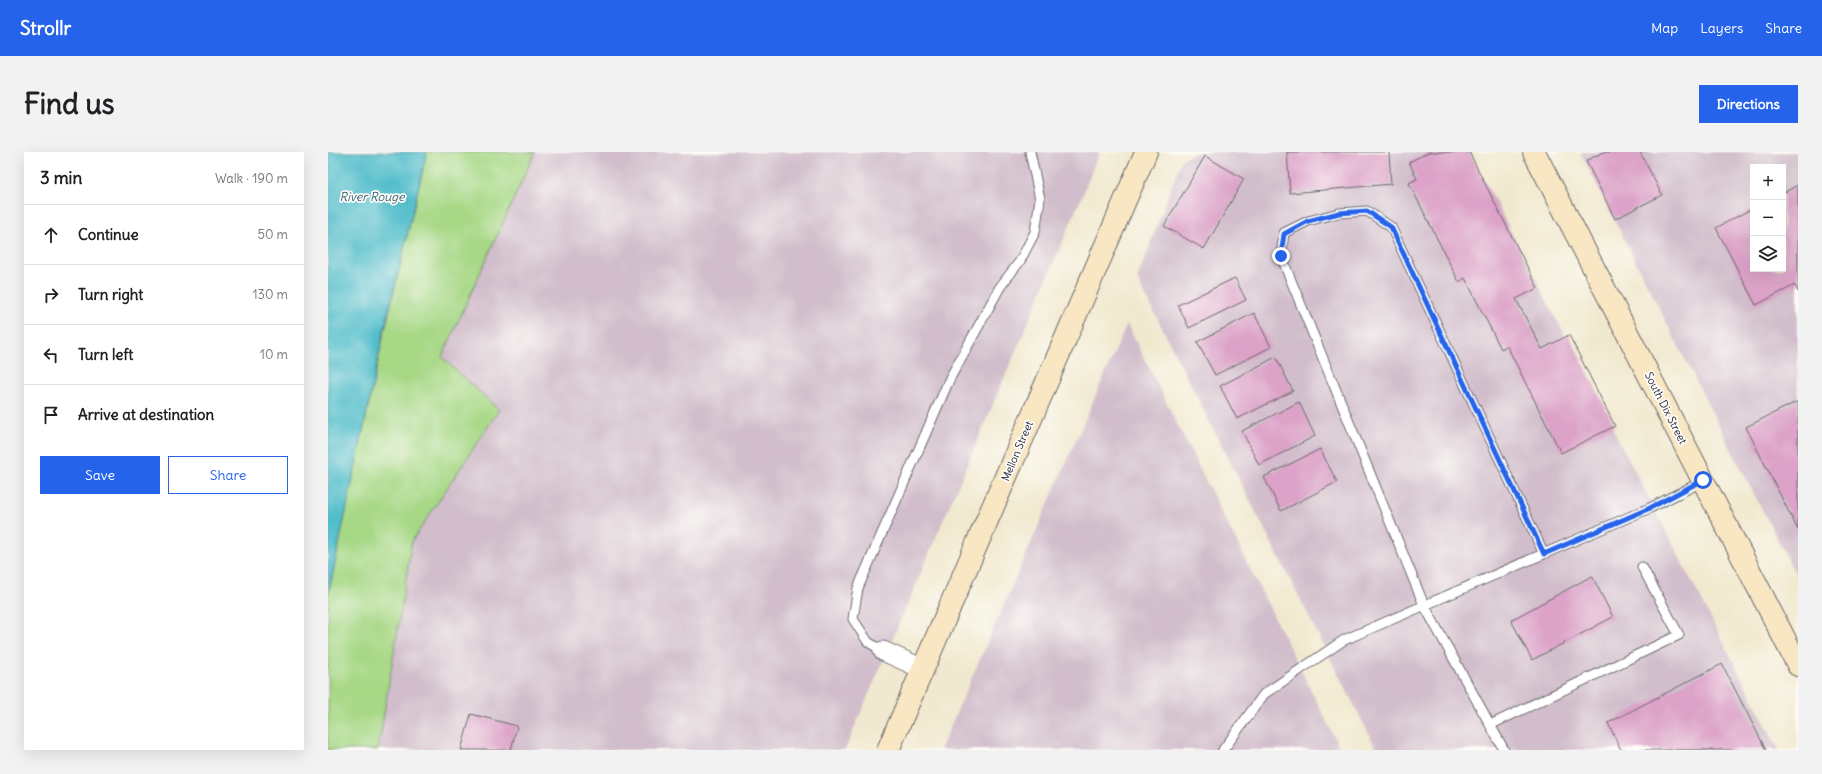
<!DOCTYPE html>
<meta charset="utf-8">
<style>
:root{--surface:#fff;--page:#f2f2f2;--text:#202124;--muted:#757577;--line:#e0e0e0;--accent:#2563eb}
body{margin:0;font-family:Delius,sans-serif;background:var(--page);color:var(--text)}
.controls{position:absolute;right:12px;top:12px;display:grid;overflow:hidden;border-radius:0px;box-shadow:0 4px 16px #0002}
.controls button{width:36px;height:36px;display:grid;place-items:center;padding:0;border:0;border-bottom:1px solid var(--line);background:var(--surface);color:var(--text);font:20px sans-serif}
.stop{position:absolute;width:12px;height:12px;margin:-9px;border:3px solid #2563eb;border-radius:50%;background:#fff}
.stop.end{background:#2563eb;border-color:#fff;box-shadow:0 1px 4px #0008}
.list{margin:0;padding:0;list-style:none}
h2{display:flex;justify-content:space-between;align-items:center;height:52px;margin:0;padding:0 16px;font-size:17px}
h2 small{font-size:13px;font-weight:400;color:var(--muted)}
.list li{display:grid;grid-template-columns:26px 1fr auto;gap:12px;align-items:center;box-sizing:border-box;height:60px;padding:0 16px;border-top:1px solid var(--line)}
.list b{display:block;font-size:15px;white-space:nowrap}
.list em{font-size:13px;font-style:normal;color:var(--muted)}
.actions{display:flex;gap:8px;padding:12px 16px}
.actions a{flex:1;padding:9px 0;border:1px solid var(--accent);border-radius:0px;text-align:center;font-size:14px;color:var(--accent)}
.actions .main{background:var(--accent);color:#fff}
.icon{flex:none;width:22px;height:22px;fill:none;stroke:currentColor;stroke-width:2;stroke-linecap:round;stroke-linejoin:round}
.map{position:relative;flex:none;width:1470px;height:598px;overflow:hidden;border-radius:0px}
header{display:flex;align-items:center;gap:24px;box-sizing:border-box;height:56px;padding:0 20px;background:var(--accent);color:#fff}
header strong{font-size:19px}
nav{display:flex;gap:22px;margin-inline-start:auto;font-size:14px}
.intro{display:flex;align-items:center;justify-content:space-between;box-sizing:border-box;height:96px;padding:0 24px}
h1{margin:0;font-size:28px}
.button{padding:10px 18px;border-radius:0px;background:var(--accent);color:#fff;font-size:14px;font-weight:700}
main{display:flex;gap:24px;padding:0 24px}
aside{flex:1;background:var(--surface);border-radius:0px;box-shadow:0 4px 16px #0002}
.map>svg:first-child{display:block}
.industrial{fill:#d1bdcb;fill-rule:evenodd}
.green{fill:#a7d886;stroke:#647d60}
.water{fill:#51bdcb;stroke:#3a7083}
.building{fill:#dca2c8}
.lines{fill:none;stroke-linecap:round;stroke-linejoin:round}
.lane-casing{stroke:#6a686f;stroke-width:11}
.street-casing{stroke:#6a686f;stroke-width:21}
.secondary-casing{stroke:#6a686f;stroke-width:24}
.lane{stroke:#fff;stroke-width:9}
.street{stroke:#fff;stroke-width:19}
.secondary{stroke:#f9e7c3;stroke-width:22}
.route{stroke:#2563eb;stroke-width:5}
.labels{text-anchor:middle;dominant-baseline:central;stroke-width:3.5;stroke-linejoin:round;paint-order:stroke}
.street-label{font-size:11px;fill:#22223b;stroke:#fdfcf7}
.water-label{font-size:12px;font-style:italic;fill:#356075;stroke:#fdfcf7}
</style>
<header>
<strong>Strollr</strong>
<nav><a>Map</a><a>Layers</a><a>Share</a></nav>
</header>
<div class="intro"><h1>Find us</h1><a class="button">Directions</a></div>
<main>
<aside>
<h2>3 min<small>Walk · 190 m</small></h2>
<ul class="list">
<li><svg class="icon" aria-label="ahead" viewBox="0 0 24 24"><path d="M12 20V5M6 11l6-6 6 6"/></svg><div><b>Continue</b></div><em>50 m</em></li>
<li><svg class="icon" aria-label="right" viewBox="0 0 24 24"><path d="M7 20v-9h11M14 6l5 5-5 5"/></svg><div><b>Turn right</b></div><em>130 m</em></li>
<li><svg class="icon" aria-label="left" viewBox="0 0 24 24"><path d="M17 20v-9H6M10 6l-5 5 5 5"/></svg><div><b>Turn left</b></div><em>10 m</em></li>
<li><svg class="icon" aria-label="arrive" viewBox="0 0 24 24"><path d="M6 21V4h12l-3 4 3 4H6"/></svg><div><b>Arrive at destination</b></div></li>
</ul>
<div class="actions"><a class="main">Save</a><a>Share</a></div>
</aside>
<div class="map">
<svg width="1470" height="598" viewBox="0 0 1470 598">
<rect width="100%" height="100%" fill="#fdfcf7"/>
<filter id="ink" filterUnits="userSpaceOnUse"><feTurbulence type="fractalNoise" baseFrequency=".025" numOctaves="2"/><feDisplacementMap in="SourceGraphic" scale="8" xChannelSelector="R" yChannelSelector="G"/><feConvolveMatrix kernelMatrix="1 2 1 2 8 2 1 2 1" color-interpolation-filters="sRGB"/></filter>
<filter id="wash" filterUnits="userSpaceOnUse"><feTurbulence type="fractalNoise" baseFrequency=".012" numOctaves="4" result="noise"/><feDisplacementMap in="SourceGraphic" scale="16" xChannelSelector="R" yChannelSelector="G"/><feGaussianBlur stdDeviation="0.9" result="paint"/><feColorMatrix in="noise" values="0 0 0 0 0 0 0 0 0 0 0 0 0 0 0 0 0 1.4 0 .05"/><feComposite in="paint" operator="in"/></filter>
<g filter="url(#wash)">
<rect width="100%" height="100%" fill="#f1e9cf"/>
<!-- industrial -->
<path class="industrial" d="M 207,0 L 771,0 L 755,42 L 517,598 L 50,598 L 84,389 L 171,258 L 114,205 Z
M 871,0 L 1142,0 L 1451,598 L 1049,598 L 809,127 L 854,7 Z
M 1252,0 L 1470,0 L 1470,427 L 1391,274 ZM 1425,15 L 1455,15 L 1455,117 L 1425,117 Z
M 799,172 L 1013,598 L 612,598 Z"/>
<!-- green -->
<path class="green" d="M 99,0 L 207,0 L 114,205 L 171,258 L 84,389 L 50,598 L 0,598 L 0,444 L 53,195 Z"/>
<!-- water -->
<path class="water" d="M 0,0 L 99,0 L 56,179 L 0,444 Z"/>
<g id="blocks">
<!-- building -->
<path class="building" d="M 959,0 L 1061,0 L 1063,32 L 962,41 Z
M 1101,0 L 1141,0 L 1210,136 L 1188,147 L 1214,197 L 1241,183 L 1287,274 L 1233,301 L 1179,194 L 1173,197 L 1137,126 L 1131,130 L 1081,31 L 1089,27 L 1081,10 Z
M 1275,0 L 1312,0 L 1334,43 L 1287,67 L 1258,9 Z
M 877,4 L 916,27 L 876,97 L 836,74 Z
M 1470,33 L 1470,140 L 1467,133 L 1428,153 L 1388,76 L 1425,56 L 1425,117 L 1455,117 L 1455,41 Z
M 907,126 L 918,148 L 861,176 L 850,153 Z
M 926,161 L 943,195 L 887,223 L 869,190 Z
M 948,205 L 965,239 L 909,267 L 892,234 Z
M 1470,249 L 1470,378 L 1418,275 Z
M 971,250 L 987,284 L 931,313 L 914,279 Z
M 992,297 L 1009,330 L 953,359 L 936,325 Z
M 1264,424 L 1285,465 L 1204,508 L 1183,468 Z
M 1394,512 L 1438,598 L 1293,598 L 1280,571 Z
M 143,562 L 189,574 L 183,598 L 133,598 Z"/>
</g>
</g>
<g filter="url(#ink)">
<use href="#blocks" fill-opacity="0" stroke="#6a686f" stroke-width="1"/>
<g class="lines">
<defs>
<path id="lane" d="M 555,499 L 540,490 L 525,467 L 530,436 L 622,226 L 672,135 L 692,109 L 707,80 L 712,47 L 702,0
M 1162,573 L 1351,483 L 1314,415
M 895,598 L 936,542 L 1016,488 L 1322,356 L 1375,329
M 1176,598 L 1096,453 L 953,104 L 956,81 L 980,69 L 1011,61 L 1039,59 L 1063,75 L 1216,402"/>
<path id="street" d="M 555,499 L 595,517"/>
<path id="secondary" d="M 1206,0 L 1470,513
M 560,598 L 818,0"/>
</defs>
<!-- lane casing -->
<use href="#lane" class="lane-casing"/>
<!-- street casing -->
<use href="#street" class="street-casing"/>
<!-- secondary casing -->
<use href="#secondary" class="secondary-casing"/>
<!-- lane -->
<use href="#lane" class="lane"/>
<!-- street -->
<use href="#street" class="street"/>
<!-- secondary -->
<use href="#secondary" class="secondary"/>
</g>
</g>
<g class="lines" filter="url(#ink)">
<!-- route -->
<path class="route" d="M 953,104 L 956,82 L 980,69 L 1011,61 L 1039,59 L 1063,75 L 1216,402 L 1322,356 L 1375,328"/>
</g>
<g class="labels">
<!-- street labels -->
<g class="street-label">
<text transform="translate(1338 256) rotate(63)">South Dix Street</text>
<text transform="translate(689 299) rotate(-67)">Mellon Street</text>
</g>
<!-- water labels -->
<g class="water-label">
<text x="44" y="44">River Rouge</text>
</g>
</g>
</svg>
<div class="controls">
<button>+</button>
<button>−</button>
<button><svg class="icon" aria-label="layers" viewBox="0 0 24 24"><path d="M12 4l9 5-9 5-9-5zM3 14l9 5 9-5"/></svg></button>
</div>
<div class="stop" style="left:1375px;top:328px"></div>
<div class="stop end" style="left:953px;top:104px"></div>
</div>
</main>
